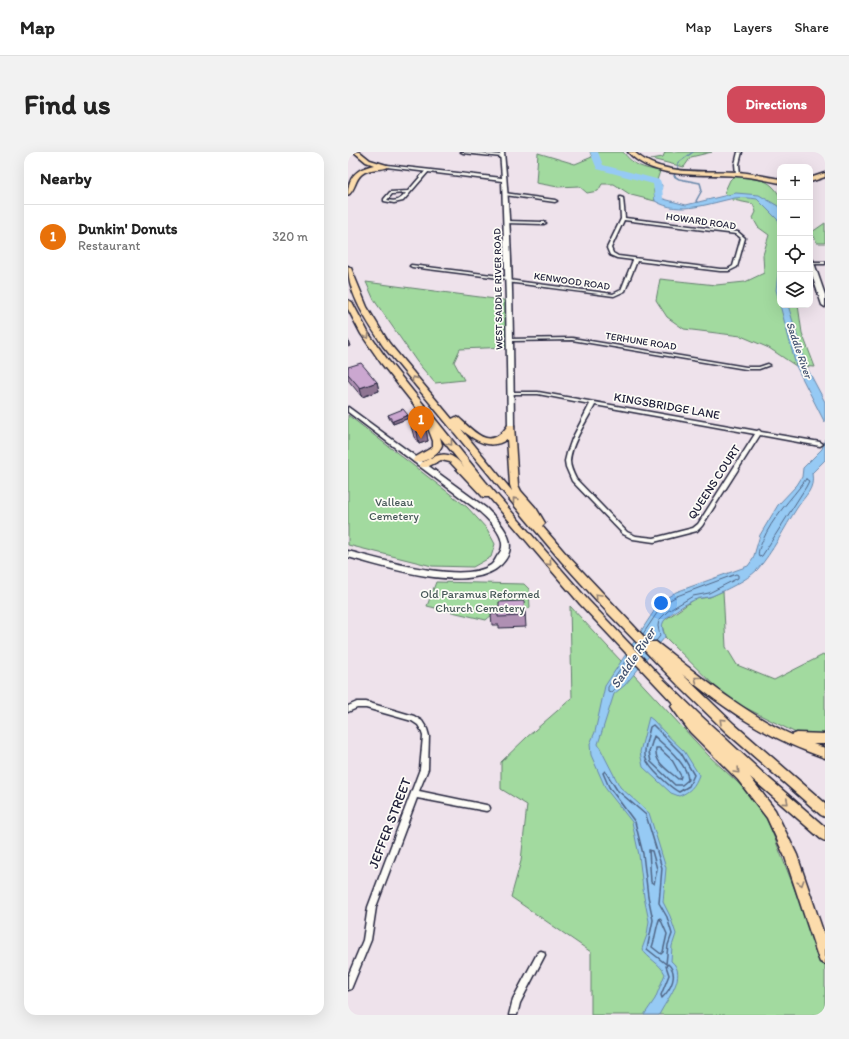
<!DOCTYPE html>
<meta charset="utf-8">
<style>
:root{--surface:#fff;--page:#f2f2f2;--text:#222;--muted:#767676;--line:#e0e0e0;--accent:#d1495b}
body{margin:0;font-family:Itim,sans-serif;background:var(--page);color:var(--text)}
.controls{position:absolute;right:12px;top:12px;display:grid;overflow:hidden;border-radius:8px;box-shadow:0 4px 16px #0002}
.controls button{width:36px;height:36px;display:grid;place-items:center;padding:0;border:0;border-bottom:1px solid var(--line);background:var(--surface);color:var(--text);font:20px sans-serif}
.you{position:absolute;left:313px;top:451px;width:14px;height:14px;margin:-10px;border:3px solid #fff;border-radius:50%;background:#1a73e8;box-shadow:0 0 0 6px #1a73e833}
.badge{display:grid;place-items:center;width:26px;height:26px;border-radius:50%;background:var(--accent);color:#fff;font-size:13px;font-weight:700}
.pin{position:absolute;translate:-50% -33px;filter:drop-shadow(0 1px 2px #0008)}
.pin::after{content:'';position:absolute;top:21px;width:14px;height:12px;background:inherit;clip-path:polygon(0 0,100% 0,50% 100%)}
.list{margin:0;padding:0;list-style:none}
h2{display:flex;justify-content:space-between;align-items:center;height:52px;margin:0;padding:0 16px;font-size:17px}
h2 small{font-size:13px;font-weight:400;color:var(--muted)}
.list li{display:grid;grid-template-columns:26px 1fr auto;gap:12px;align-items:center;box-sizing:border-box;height:64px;padding:0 16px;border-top:1px solid var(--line)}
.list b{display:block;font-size:15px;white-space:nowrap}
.list p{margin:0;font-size:13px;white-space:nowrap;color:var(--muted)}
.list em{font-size:13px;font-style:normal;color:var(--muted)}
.icon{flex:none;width:22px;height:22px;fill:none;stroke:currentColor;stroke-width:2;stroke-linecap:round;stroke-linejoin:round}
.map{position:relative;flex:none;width:477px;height:863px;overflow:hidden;border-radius:12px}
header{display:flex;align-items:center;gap:24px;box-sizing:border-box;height:56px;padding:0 20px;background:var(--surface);border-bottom:1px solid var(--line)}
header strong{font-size:19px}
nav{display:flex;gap:22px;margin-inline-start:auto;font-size:14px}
.intro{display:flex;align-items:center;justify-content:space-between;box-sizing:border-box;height:96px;padding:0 24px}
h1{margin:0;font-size:28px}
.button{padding:10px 18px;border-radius:12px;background:var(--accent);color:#fff;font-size:14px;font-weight:700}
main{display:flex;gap:24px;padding:0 24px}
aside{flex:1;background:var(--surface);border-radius:12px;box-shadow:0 4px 16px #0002}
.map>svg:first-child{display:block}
.green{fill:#a2da9f;stroke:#627e6d}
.water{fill:#96caf4;stroke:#6887aa}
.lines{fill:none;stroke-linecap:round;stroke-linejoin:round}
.shore-far1{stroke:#506585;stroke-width:1}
.shore{stroke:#506585;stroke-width:1.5}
.stream{stroke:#6887aa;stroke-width:1.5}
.river{fill:#96caf4;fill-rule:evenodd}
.minor-casing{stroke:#22223b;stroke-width:3}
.tertiary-casing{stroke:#22223b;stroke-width:3}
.secondary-casing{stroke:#22223b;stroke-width:3}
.primary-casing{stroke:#22223b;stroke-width:3}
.trunk-casing{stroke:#22223b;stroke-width:3}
.minor{fill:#fdfcf7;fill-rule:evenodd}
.tertiary{fill:#fdfcf7;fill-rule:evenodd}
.secondary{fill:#fdfcf7;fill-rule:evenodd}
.primary{fill:#fcdcac;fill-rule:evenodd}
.trunk{fill:#fcdcac;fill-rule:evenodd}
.wall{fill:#af90b3;stroke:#22223b}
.shaded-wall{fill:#8e7592;stroke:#22223b}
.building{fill:#cba7d0;stroke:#22223b}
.oneway{stroke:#8f7f74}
.labels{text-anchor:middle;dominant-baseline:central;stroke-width:3.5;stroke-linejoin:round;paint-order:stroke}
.far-street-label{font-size:10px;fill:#22223b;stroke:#fdfcf7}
.far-water-label{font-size:11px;font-style:italic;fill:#455472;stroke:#fdfcf7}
.street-label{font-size:12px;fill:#22223b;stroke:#fdfcf7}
.park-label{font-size:12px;fill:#485959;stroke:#fdfcf7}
.water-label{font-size:13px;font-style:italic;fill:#455472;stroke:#fdfcf7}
.near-street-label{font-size:14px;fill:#22223b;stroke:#fdfcf7}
</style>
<header>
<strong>Map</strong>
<nav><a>Map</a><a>Layers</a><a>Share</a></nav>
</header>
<div class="intro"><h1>Find us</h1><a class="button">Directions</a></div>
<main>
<aside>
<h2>Nearby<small></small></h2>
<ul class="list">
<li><span class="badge" style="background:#e8710a">1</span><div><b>Dunkin' Donuts</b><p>Restaurant</p></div><em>320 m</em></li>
</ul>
</aside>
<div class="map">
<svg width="477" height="863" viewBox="0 0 477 863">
<rect width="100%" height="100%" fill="#eee2eb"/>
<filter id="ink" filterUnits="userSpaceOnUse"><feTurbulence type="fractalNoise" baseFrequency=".025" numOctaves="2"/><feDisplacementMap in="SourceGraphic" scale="8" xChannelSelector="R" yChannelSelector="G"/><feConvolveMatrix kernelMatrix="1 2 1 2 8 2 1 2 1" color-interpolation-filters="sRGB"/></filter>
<g filter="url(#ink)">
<!-- green -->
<path class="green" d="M 242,0 L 275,0 C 286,14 295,16 312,19 L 306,38 L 307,49 L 283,43 L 266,32 L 254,32 L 250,39 L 239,41 L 231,34 L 210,35 L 188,31 L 190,1 L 227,12 L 244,5 Z
M 317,0 L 364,0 L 343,5 L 336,15 L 303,7 L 315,5 Z
M 388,22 C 407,26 423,26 432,45 L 432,153 L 450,153 L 454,181 L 467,215 L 448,214 L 421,196 L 393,184 L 336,177 L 319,165 L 308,148 L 312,127 L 368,133 L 397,130 L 416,121 L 415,103 L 421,83 L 410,75 L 405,66 L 408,60 L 405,52 L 385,48 L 376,41 L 382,28 Z
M 477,71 L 477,91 L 469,91 L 464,80 Z
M 18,130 L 162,149 L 161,195 L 112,197 L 106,210 L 116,228 L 87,231 L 69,210 L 26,148 Z
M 0,263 L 119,355 L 139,377 L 147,392 L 143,405 L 125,415 L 84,414 L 0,393 Z
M 88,430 L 176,432 L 181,437 L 182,456 C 163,457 152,455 138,468 L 79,454 Z
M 375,439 L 378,495 L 389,513 L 426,528 L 477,502 L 477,582 L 462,588 L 388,551 L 388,555 L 317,485 L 314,473 L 315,469 L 347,447 L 362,445 Z
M 222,454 L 361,604 L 413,652 L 477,814 L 477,863 L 243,863 L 243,800 L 163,745 L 173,709 L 179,653 L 153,637 L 153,610 L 179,585 L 224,546 Z"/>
<!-- water -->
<path class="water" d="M 309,30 L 314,33 L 312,46 L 338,53 L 388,41 L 411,43 L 430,54 L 432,57 L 432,152 L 428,138 L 431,112 L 431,69 L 409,47 C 402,46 394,45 387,46 C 361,51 332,64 307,49 L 306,38 Z
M 432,153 L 440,153 L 458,214 L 477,250 L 477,271 L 448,214 Z
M 477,287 L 477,308 L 464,321 C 467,338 457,343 449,356 C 436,376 425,400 409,418 C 399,428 378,438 364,444 C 359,446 352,445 346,448 C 339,451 317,464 315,471 C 313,475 316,481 317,485 L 277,533 L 266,542 L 250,592 L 272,635 L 301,661 L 318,716 L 315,750 L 322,764 L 328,782 L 324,794 L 323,809 C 341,823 318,848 311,863 L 296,863 L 307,847 L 317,822 C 312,811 300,807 294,797 L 299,783 L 301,769 L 296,745 L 291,703 L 284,670 L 258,637 L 243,603 L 242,592 L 247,580 L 257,534 L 312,450 L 328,440 L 400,414 L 405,407 L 412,383 L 430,353 L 449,333 L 454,325 L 455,316 L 474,297 Z
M 301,565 L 305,568 L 316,580 L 336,599 L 351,623 C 347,634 342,640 331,644 L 323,641 L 295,615 L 292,600 Z"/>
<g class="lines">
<!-- shore-far1 -->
<path class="shore-far1" d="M 458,327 L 461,329 L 458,335 L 414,404 L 411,405 C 409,400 412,395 414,390 C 425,364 442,349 458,327 Z
M 295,482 L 315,452 L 329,444 L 388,422 L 390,423 L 390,426 L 361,441 L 345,444 L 320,459 L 311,468 L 310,474 L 312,484 L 308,489
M 280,505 L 260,535 L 260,539 L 263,540 L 274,530 L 288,513"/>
<!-- shore -->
<path class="shore" d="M 305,573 L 333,601 L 346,623 L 341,634 L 331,640 C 323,636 318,630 312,625 C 291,605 296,601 302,575 Z
M 306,584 C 317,594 340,612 340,628 L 334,633 L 327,633 L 303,610 L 301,600 Z
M 308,596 L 311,596 L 324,608 L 333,624 L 332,627 L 330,627 C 320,618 306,611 308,596 Z
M 257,619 L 269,638 L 298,663 L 314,716 L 311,751 L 319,765 L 324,782 L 320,793 L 318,812 L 299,797 L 305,768 L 300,744 L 295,702 L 287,670 L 261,635 L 255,621 Z
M 301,698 L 304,699 L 309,717 L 306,732 L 303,730 Z
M 312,766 L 319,782 L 315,800 L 313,802 L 304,795 C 307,788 309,770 312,766 Z
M 320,812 C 331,822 323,837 314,846 L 313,843 L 321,823 L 318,814 Z"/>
<!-- stream -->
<path class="stream" d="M 345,0 L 330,11 L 330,16 L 326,24 L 331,27 L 352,31 L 354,38 L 348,49 L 349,50"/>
<!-- river -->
<path class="river" d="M 242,0 L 250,0 L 255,13 L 312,28 L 314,34 L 315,47 L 311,50 L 307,47 L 305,32 L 249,17 Z"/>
<defs>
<path id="minor" d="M 113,0 L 125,0 L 154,3 L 156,4 L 154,5 L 115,1 Z
M 390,0 L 394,0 L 391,12 L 392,22 L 390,23 L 388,22 L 387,12 Z
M 78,18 L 81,19 L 55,49 L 46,51 L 36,49 L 36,47 L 42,40 L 60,39 ZM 58,41 C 52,48 49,50 39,48 L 44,42 Z
M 156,41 L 207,48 L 209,49 L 207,50 L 157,43 L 155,42 Z
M 272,45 L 275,46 L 277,66 L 390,80 L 397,86 L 389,115 L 381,119 L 372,119 L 289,109 L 277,139 L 266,144 L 159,130 L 159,128 L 160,128 L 265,142 L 273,138 L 285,108 L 269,106 L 262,103 L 259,96 L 273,67 ZM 276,68 L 388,82 L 393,86 L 385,114 L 380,117 L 372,117 L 270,104 L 265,101 L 263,96 Z
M 157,69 L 196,70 L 198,71 L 196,72 L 158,71 L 157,71 Z
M 462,110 L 477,110 L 477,112 L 462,112 Z
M 63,113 L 160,125 L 162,126 L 160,127 L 64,115 L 62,114 Z
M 224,186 L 398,215 L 411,215 L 420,212 L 422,213 L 411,217 L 398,217 L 224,188 L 161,189 L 159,188 L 161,187 Z
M 160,240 L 190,240 L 409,279 L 411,278 L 413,280 L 472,290 L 475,292 L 472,294 L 412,283 L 354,374 L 349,379 L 306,390 L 285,387 L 275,382 L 224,329 L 218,315 L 217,309 L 219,301 L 224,287 L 242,252 L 190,242 L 162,242 L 160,241 ZM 247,253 L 407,282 L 350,372 L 345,376 L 306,386 L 288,384 L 279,380 L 228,327 C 225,321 222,315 222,309 C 223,292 239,268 247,253 Z
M 9,550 L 18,550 L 66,564 L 74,569 L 79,577 L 81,584 L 80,617 L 71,639 L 138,653 L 141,654 L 142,656 L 141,658 L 138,659 L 69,646 L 28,755 L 23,788 L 3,837 L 0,838 L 0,824 L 15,788 L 20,755 L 72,617 L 75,584 L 73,578 L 70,573 L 64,569 L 18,556 L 9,556 L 0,560 L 0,554 Z
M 193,799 L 196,800 L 197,803 L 172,851 L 169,863 L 161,863 L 165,847 L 190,800 Z"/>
<path id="tertiary" d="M 152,0 L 156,0 C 165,91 165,183 166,275 L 163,277 L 160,275 L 158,149 L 154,29 L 39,15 L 37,14 L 39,13 L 154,26 Z
M 0,255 L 138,356 C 149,367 168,385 160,403 C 138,449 37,415 0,405 L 0,399 C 31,407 115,433 143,413 C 146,411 148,406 150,403 C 163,389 142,369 132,360 L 0,260 Z"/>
<path id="secondary" d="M 462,106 L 465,108 L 477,143 L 477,155 L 474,153 L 462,117 Z"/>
<path id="primary" d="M 280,0 L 286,0 C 314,25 355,18 389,20 C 404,21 418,25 432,27 L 432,31 C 418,28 404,25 389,24 C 354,21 306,29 280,0 Z
M 477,21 L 477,25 L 462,30 L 462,26 Z"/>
<path id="trunk" d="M 6,0 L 12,0 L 22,8 L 42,14 C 34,19 23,15 14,22 C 7,27 7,39 0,43 C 0,25 8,17 26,13 L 18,10 Z
M 0,114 L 3,116 L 19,155 L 41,191 L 104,267 L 108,265 L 111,266 C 128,282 143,299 160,273 L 166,273 L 170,333 L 173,339 L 188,356 L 197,371 L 194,374 L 219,403 L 301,490 L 308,490 C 351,523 394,560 444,583 L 449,581 L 477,582 L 477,592 L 465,592 L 477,596 L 477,606 C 419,586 381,560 334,522 L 386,572 L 477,651 L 477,665 L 473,663 L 378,580 L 333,536 L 260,461 L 213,409 L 171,359 L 35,194 C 20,170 0,143 0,114 ZM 113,277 C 127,289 143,299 159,287 L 162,333 L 164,339 Z
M 0,148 L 4,150 L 21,182 L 39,207 L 137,329 L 239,447 L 311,523 L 352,563 L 416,622 L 477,675 L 477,689 L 473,687 L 402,625 L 427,658 L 449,703 L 477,785 L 477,812 L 472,810 L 470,805 L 437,705 L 419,666 L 390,628 L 342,580 L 325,557 L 323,554 L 325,551 L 232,452 L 141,345 L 135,345 L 102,310 L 93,308 L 79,315 L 73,315 L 72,313 L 73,311 C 92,301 101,297 116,315 L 92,285 L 94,293 C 91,302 75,312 66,310 L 65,308 L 66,306 L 85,295 L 85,289 L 80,276 L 83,274 L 33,211 L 13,182 L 0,157 Z"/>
</defs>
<!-- minor casing -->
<use href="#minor" class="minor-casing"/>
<!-- tertiary casing -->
<use href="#tertiary" class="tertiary-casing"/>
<!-- secondary casing -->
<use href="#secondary" class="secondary-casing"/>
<!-- primary casing -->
<use href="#primary" class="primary-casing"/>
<!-- trunk casing -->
<use href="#trunk" class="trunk-casing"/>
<!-- minor -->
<use href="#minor" class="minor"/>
<!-- tertiary -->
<use href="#tertiary" class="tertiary"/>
<!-- secondary -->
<use href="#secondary" class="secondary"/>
<!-- primary -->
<use href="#primary" class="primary"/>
<!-- trunk -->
<use href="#trunk" class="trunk"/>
</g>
<!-- wall -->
<path class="wall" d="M 0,215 L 29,230 L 31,239 L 14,245 L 0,228 Z
M 40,263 L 61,266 L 45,272 L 41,266 Z
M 63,274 L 78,277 L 80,289 L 71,292 L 66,285 Z
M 177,460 L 178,475 L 151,476 L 151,473 L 144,473 L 143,462 Z"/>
<!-- shaded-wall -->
<path class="shaded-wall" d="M 0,188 L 2,194 L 0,195 Z
M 29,230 L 31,239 L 14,245 L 12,236 Z
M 60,263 L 61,266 L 45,272 L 45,269 Z
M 78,277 L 80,289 L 71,292 L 69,280 Z"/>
<!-- building -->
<path class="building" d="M 13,211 L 29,230 L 12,236 L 0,222 L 0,215 Z
M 55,257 L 60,263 L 45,269 L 40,263 Z
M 72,270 L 78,277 L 69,280 L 63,274 Z
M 176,449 L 177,464 L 150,465 L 150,462 L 143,462 L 143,455 L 151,455 L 151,450 Z"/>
<!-- one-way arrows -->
<defs><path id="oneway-chevron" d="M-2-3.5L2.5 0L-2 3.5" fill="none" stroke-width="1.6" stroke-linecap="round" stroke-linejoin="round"/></defs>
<g class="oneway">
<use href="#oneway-chevron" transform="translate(19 184) rotate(57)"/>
<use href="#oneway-chevron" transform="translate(66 227) rotate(-129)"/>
<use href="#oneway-chevron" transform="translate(102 291) rotate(51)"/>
<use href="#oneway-chevron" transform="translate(167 348) rotate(-129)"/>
<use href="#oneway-chevron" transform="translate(201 411) rotate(49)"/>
<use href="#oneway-chevron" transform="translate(250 444) rotate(-133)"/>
<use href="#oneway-chevron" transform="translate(349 527) rotate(-142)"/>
<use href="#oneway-chevron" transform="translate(374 569) rotate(-136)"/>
<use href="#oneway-chevron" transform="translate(389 619) rotate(46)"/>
<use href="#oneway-chevron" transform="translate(438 650) rotate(41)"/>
<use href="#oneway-chevron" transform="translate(453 731) rotate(72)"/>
</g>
</g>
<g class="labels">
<!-- far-street labels -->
<g class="far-street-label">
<text transform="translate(353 69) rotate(8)">HOWARD ROAD</text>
<text transform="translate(224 129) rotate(8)">KENWOOD ROAD</text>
<text transform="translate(150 137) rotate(-91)">WEST SADDLE RIVER ROAD</text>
<text transform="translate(293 189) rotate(9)">TERHUNE ROAD</text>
</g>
<!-- far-water labels -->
<g class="far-water-label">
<text transform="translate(451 198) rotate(71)">Saddle River</text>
</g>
<!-- street labels -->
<g class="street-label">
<text transform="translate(319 254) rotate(10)">KINGSBRIDGE LANE</text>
<text transform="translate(366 330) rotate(-57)">QUEENS COURT</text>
</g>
<!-- park labels -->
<g class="park-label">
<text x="46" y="350">Valleau<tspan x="46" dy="14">Cemetery</tspan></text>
<text x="132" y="442">Old Paramus Reformed<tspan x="132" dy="14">Church Cemetery</tspan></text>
</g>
<!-- water labels -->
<g class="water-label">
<text transform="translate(285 506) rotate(-56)">Saddle River</text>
</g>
<!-- near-street labels -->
<g class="near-street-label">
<text transform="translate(42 671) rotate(-69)">JEFFER STREET</text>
</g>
</g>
</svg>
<div class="controls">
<button>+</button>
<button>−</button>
<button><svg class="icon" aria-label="locate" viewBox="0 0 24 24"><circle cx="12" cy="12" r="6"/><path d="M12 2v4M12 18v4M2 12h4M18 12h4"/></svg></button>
<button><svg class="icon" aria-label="layers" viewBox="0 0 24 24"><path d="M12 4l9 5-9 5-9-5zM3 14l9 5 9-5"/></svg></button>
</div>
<div class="you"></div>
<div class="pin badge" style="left:73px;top:287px;background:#e8710a">1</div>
</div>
</main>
